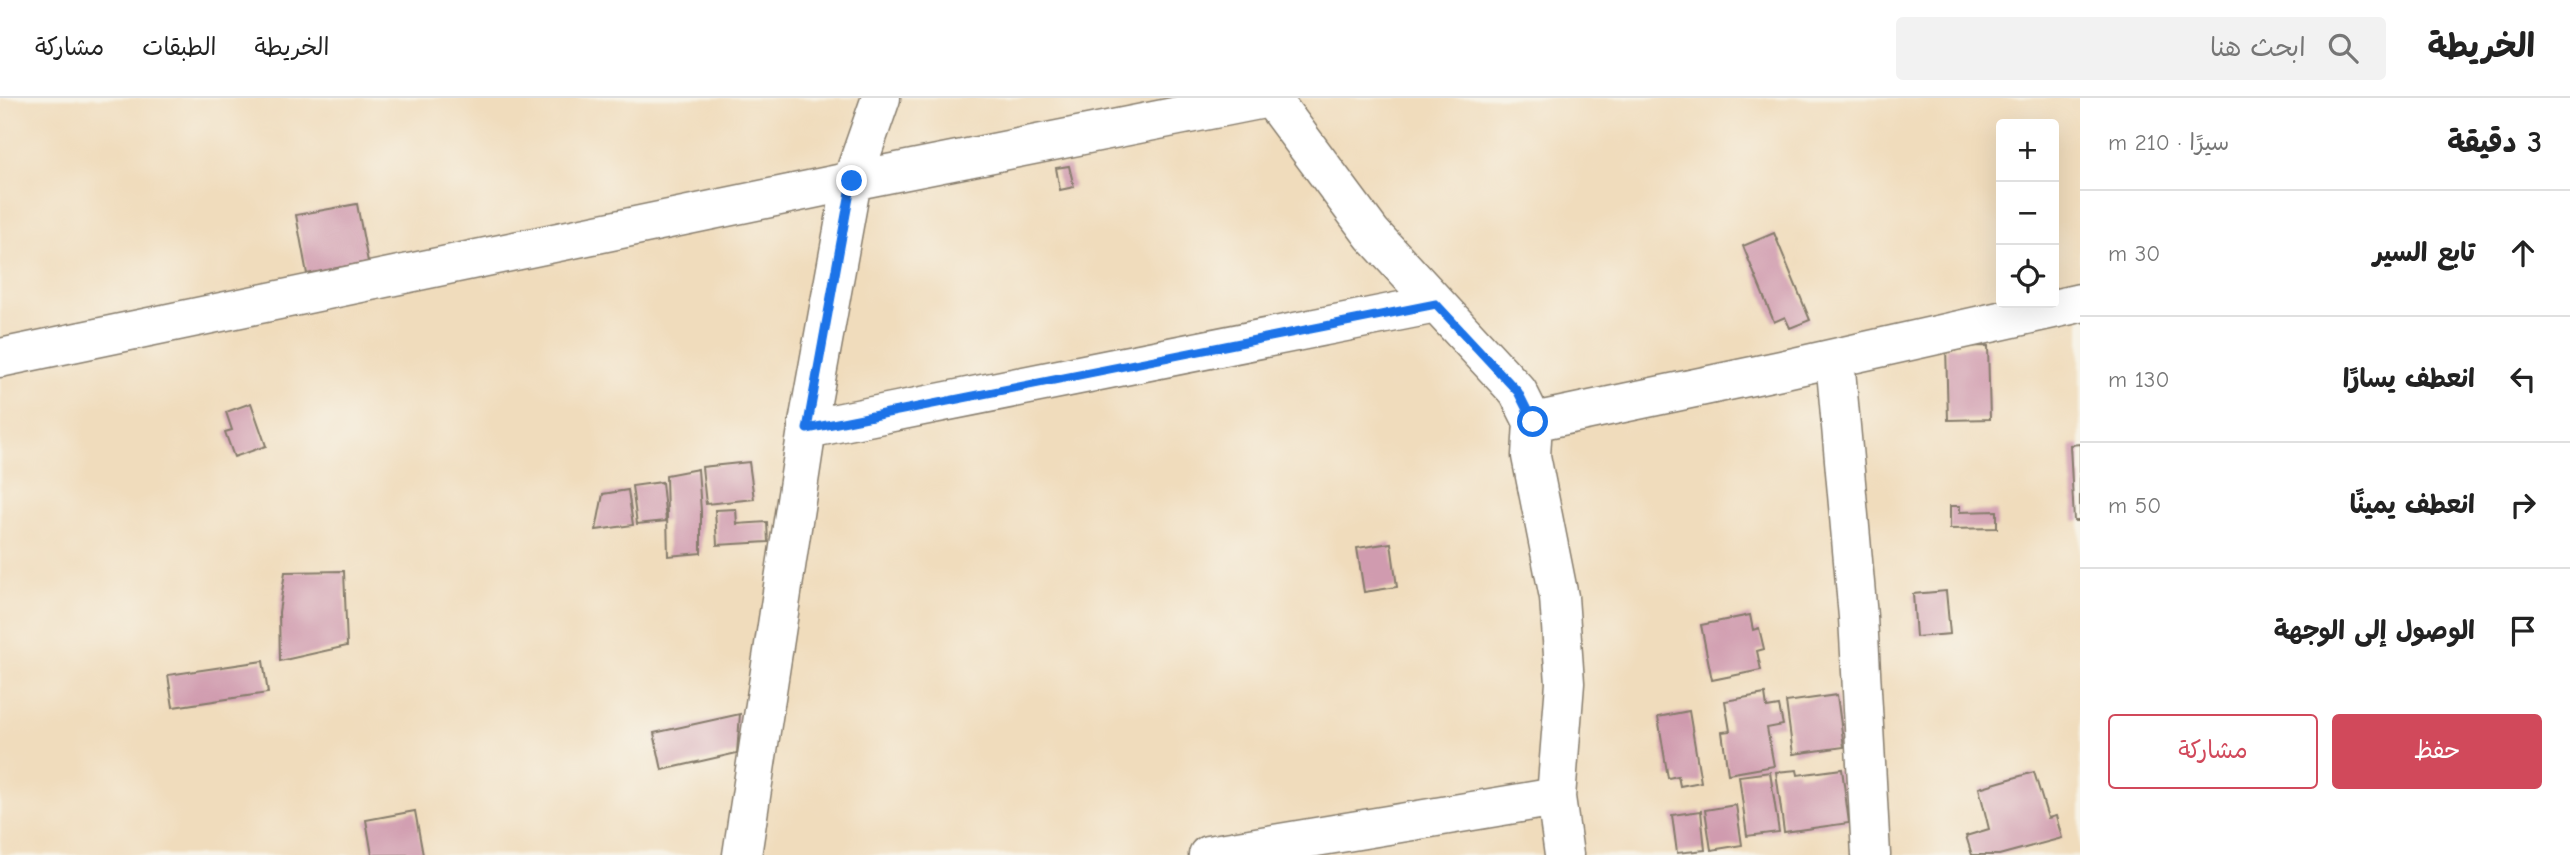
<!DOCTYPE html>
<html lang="ar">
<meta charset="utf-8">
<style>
:root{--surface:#fff;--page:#f2f2f2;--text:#222;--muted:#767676;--line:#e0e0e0;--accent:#d1495b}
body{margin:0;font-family:"Comic Neue","Playpen Sans Arabic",sans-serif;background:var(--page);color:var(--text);direction:rtl}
.controls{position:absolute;right:21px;top:21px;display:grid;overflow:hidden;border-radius:7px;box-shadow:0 7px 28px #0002}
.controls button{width:63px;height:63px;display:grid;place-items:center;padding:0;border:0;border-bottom:2px solid var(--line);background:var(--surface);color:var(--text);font:35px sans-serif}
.stop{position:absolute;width:21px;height:21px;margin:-16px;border:5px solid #1a73e8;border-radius:50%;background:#fff}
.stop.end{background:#1a73e8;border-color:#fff;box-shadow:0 2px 7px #0008}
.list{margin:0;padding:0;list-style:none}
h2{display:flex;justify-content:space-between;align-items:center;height:91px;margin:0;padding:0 28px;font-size:30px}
h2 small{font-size:23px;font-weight:400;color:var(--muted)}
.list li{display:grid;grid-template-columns:46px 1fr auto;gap:21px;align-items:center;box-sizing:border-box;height:126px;padding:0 28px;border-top:2px solid var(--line)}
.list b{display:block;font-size:26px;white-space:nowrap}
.list em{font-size:23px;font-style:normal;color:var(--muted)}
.actions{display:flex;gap:14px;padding:21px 28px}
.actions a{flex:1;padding:16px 0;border:2px solid var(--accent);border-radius:7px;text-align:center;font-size:24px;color:var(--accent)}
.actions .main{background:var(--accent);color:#fff}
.icon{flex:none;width:38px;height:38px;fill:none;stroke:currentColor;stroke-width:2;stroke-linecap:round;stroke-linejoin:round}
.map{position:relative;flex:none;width:2080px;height:757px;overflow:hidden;direction:ltr}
header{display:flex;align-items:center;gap:42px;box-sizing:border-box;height:98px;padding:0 35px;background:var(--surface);border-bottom:2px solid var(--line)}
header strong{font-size:33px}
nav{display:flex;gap:38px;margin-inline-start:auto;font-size:24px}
.search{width:490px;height:63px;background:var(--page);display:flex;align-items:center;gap:18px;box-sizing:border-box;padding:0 24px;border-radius:7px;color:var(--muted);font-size:26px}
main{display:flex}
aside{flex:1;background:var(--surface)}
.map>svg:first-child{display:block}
.building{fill:#d09baf}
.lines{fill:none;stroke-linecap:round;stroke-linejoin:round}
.minor-casing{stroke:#867c6c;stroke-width:41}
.minor{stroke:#fff;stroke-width:38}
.route{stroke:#1a73e8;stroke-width:9}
</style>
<header>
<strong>الخريطة</strong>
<div class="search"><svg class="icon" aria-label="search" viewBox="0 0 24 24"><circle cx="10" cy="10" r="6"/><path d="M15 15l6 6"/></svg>ابحث هنا</div>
<nav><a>الخريطة</a><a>الطبقات</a><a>مشاركة</a></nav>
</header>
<main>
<aside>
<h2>3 دقيقة<small>سيرًا · 210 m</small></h2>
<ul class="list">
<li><svg class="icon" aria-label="ahead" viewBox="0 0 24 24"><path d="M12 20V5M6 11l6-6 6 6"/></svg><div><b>تابع السير</b></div><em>30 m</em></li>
<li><svg class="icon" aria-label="left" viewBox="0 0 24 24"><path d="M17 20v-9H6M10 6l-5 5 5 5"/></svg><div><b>انعطف يسارًا</b></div><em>130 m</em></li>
<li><svg class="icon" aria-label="right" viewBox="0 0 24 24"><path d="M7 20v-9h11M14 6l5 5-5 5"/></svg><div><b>انعطف يمينًا</b></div><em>50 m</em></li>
<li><svg class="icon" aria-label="arrive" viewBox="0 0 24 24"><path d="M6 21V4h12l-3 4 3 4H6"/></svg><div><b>الوصول إلى الوجهة</b></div></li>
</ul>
<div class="actions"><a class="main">حفظ</a><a>مشاركة</a></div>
</aside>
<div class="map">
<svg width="2080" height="757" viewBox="0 0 2080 757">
<rect width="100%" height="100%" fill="#f7f3e8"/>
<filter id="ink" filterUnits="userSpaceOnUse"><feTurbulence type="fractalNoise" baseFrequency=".0143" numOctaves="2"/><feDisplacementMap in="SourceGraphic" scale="14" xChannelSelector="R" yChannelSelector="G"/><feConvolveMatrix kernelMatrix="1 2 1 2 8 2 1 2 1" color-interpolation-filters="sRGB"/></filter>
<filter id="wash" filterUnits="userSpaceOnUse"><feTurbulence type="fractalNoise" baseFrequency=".00686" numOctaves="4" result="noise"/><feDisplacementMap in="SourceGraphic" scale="28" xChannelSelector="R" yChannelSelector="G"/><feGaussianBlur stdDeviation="1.57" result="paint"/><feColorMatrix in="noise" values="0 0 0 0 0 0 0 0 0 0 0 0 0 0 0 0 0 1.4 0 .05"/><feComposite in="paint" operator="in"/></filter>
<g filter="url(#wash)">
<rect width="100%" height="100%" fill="#f0dcbc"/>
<g id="blocks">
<!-- building -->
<path class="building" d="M 1069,68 L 1074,89 L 1060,92 L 1056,70 Z
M 357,106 L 368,164 L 307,176 L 296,117 Z
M 1774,135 L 1810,222 L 1790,230 L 1785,219 L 1774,224 L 1743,148 Z
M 1988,248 L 1990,321 L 1948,322 L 1946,249 Z
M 251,305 L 266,348 L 234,359 L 225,334 L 232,332 L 226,314 Z
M 2080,346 L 2080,423 L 2074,423 L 2070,347 Z
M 749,364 L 754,401 L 706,406 L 702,369 Z
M 698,371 L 701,413 L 701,455 L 668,458 L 666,377 Z
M 662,384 L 666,423 L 637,426 L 632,388 Z
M 628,392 L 633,427 L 596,432 L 603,396 Z
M 1950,408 L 1960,408 L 1960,414 L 1997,413 L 1997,430 L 1950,431 Z
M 736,411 L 737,426 L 767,424 L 768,444 L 717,447 L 715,412 Z
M 1391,445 L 1397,489 L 1364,494 L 1357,450 Z
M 344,473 L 347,548 L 280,563 L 279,514 L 285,474 Z
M 1946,493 L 1950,536 L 1916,539 L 1913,496 Z
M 1750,517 L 1753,532 L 1759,530 L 1764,551 L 1757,553 L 1761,572 L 1712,582 L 1701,527 Z
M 263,563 L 268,595 L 173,609 L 168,577 Z
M 1765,596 L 1767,610 L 1779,608 L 1783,627 L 1767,630 L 1774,668 L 1728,676 L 1722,634 L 1730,633 L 1725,603 Z
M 1837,597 L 1844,649 L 1793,656 L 1786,604 Z
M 1689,613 L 1701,684 L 1680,688 L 1678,678 L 1668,680 L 1658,619 Z
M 740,616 L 737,655 L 662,672 L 654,635 Z
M 1842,671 L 1849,725 L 1784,734 L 1776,674 L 1797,672 L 1798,677 Z
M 1770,674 L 1779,734 L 1747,738 L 1739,678 Z
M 2034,674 L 2048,720 L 2056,718 L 2062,740 L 1999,757 L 1972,757 L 1966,738 L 1989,731 L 1979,690 Z
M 1736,707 L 1742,747 L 1711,752 L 1705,712 Z
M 415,713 L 423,757 L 372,757 L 366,722 Z
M 1701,713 L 1705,752 L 1677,755 L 1672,717 Z"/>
</g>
</g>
<g filter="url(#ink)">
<use href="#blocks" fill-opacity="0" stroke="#867c6c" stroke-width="2"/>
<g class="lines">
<defs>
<path id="minor" d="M 1271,0 L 1372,136 L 1518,294 L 1533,324 L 1531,358 L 1559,499 L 1565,585 L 1556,699 L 1564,757
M 0,260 L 852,83 L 1269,0
M 1835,261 L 1858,519 L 1871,757
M 1533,324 L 1781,272 L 2080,205
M 807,331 L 1436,206
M 742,757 L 807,331 L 852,83 L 881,0
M 1208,757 L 1556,699"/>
</defs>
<!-- minor casing -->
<use href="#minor" class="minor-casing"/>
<!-- minor -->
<use href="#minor" class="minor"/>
</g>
</g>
<g class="lines" filter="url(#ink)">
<!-- route -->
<path class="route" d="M 852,83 L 807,331 L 1436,206 L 1518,294 L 1533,324"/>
</g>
</svg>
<div class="controls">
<button>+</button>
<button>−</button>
<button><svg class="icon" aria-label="locate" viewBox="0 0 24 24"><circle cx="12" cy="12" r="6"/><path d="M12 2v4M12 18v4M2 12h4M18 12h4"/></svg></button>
</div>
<div class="stop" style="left:1533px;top:324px"></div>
<div class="stop end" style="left:852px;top:83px"></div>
</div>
</main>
